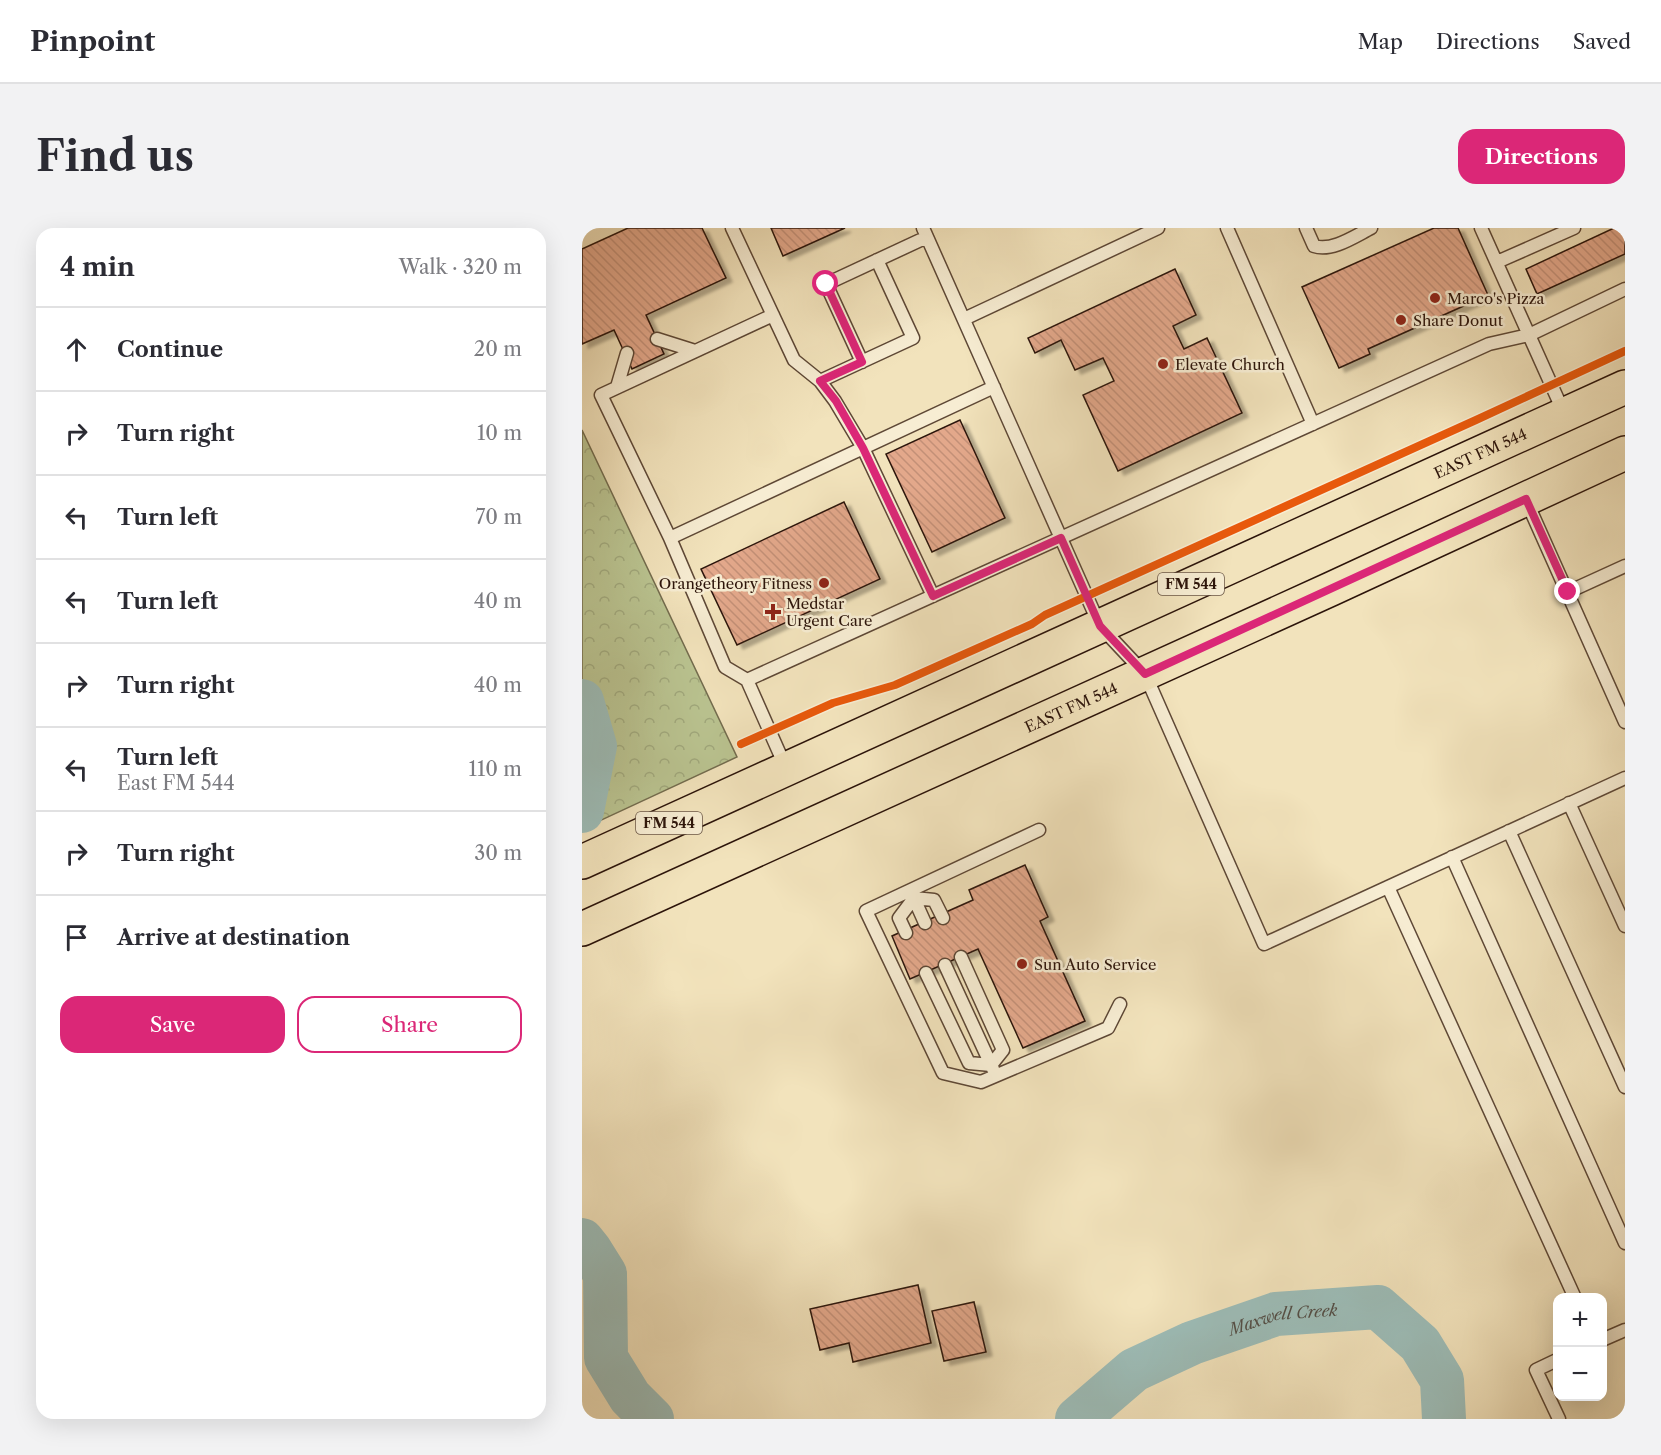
<!DOCTYPE html>
<meta charset="utf-8">
<style>
:root{--surface:#fff;--page:#f2f2f3;--text:#2b2b33;--muted:#7c7c81;--line:#e1e1e2;--accent:#db2777}
body{margin:0;font-family:"Libre Caslon Text",serif;background:var(--page);color:var(--text)}
.controls{position:absolute;right:18px;bottom:18px;display:grid;overflow:hidden;border-radius:12px;box-shadow:0 6px 24px #0002}
.controls button{width:54px;height:54px;display:grid;place-items:center;padding:0;border:0;border-bottom:2px solid var(--line);background:var(--surface);color:var(--text);font:30px sans-serif}
.stop{position:absolute;width:18px;height:18px;margin:-14px;border:4px solid #db2777;border-radius:50%;background:#fff}
.stop.end{background:#db2777;border-color:#fff;box-shadow:0 2px 6px #0008}
.list{margin:0;padding:0;list-style:none}
h2{display:flex;justify-content:space-between;align-items:center;height:78px;margin:0;padding:0 24px;font-size:26px}
h2 small{font-size:20px;font-weight:400;color:var(--muted)}
.list li{display:grid;grid-template-columns:39px 1fr auto;gap:18px;align-items:center;box-sizing:border-box;height:84px;padding:0 24px;border-top:2px solid var(--line)}
.list b{display:block;font-size:22px;white-space:nowrap}
.list p{margin:0;font-size:20px;white-space:nowrap;color:var(--muted)}
.list em{font-size:20px;font-style:normal;color:var(--muted)}
.actions{display:flex;gap:12px;padding:18px 24px}
.actions a{flex:1;padding:14px 0;border:2px solid var(--accent);border-radius:18px;text-align:center;font-size:21px;color:var(--accent)}
.actions .main{background:var(--accent);color:#fff}
.icon{flex:none;width:33px;height:33px;fill:none;stroke:currentColor;stroke-width:2;stroke-linecap:round;stroke-linejoin:round}
.map{position:relative;flex:none;width:1043px;height:1191px;overflow:hidden;border-radius:18px}
header{display:flex;align-items:center;gap:36px;box-sizing:border-box;height:84px;padding:0 30px;background:var(--surface);border-bottom:2px solid var(--line)}
header strong{font-size:28px}
nav{display:flex;gap:33px;margin-inline-start:auto;font-size:21px}
.intro{display:flex;align-items:center;justify-content:space-between;box-sizing:border-box;height:144px;padding:0 36px}
h1{margin:0;font-size:42px}
.button{padding:15px 27px;border-radius:18px;background:var(--accent);color:#fff;font-size:21px;font-weight:700}
main{display:flex;gap:36px;padding:0 36px}
aside{flex:1;background:var(--surface);border-radius:18px;box-shadow:0 6px 24px #0002}
.map>svg:first-child{display:block}
.forest{fill:url(#forest-crowns);stroke:#736c4e;stroke-width:1.5}
.lines{fill:none;stroke-linecap:round;stroke-linejoin:round}
.river{stroke:#9dbdb8;stroke-width:44}
.building{fill:url(#building-back-hatch);stroke:#2c140a;stroke-width:1.5;filter:url(#shadow)}
.service-casing{stroke:#5e4836;stroke-width:15}
.primary-casing{stroke:#2c140a;stroke-width:36}
.service{stroke:#f7edd3;stroke-width:12}
.primary{stroke:#f2e3bc;stroke-width:33}
.cycleway-casing{stroke:#f7edd3;stroke-width:11}
.cycleway{stroke:#e8590c;stroke-width:8}
.route{stroke:#db2777;stroke-width:8}
.poi-dot{fill:#8f2418;stroke:#f7edd3;stroke-width:2}
.labels{text-anchor:middle;dominant-baseline:central;stroke-width:5;stroke-linejoin:round;paint-order:stroke}
.shield{fill:#f7edd3;stroke:#695546;stroke-width:1.5}
.shield-label{font-size:14px;font-weight:bold;fill:#2c140a}
.poi-label{font-size:15px;fill:#2c140a;stroke:#f7edd3;text-anchor:start}
.street-label{font-size:15px;fill:#2c140a;stroke:#f7edd3}
.water-label{font-size:16px;font-style:italic;fill:#544f47;stroke:#f7edd3}
</style>
<header>
<strong>Pinpoint</strong>
<nav><a>Map</a><a>Directions</a><a>Saved</a></nav>
</header>
<div class="intro"><h1>Find us</h1><a class="button">Directions</a></div>
<main>
<aside>
<h2>4 min<small>Walk · 320 m</small></h2>
<ul class="list">
<li><svg class="icon" aria-label="ahead" viewBox="0 0 24 24"><path d="M12 20V5M6 11l6-6 6 6"/></svg><div><b>Continue</b></div><em>20 m</em></li>
<li><svg class="icon" aria-label="right" viewBox="0 0 24 24"><path d="M7 20v-9h11M14 6l5 5-5 5"/></svg><div><b>Turn right</b></div><em>10 m</em></li>
<li><svg class="icon" aria-label="left" viewBox="0 0 24 24"><path d="M17 20v-9H6M10 6l-5 5 5 5"/></svg><div><b>Turn left</b></div><em>70 m</em></li>
<li><svg class="icon" aria-label="left" viewBox="0 0 24 24"><path d="M17 20v-9H6M10 6l-5 5 5 5"/></svg><div><b>Turn left</b></div><em>40 m</em></li>
<li><svg class="icon" aria-label="right" viewBox="0 0 24 24"><path d="M7 20v-9h11M14 6l5 5-5 5"/></svg><div><b>Turn right</b></div><em>40 m</em></li>
<li><svg class="icon" aria-label="left" viewBox="0 0 24 24"><path d="M17 20v-9H6M10 6l-5 5 5 5"/></svg><div><b>Turn left</b><p>East FM 544</p></div><em>110 m</em></li>
<li><svg class="icon" aria-label="right" viewBox="0 0 24 24"><path d="M7 20v-9h11M14 6l5 5-5 5"/></svg><div><b>Turn right</b></div><em>30 m</em></li>
<li><svg class="icon" aria-label="arrive" viewBox="0 0 24 24"><path d="M6 21V4h12l-3 4 3 4H6"/></svg><div><b>Arrive at destination</b></div></li>
</ul>
<div class="actions"><a class="main">Save</a><a>Share</a></div>
</aside>
<div class="map">
<svg width="1043" height="1191" viewBox="0 0 1043 1191">
<defs>
<pattern id="forest-crowns" width="20" height="18" patternUnits="userSpaceOnUse" patternTransform="scale(1.5)"><rect width="20" height="18" fill="#bac491"/><path d="M2 6a3 3 0 1 1 6 0M12 15a3 3 0 1 1 6 0" fill="none" stroke="#a0a87c"/></pattern>
<pattern id="building-back-hatch" width="6" height="6" patternUnits="userSpaceOnUse" patternTransform="scale(1.5)"><rect width="6" height="6" fill="#e3a88b"/><path d="M-1 5l2 2M0 0l6 6M5-1l2 2" fill="none" stroke="#c39077"/></pattern>
<filter id="shadow"><feDropShadow dx="6" dy="4" stdDeviation="1.5" flood-color="#0004"/></filter>
</defs>
<rect width="100%" height="100%" fill="#f2e3bc"/>
<filter id="stains"><feTurbulence type="fractalNoise" baseFrequency=".00333" numOctaves="4"/><feColorMatrix values="0 0 0 0 .2 0 0 0 0 .09 0 0 0 0 .02 0 0 0 .5 -.17"/></filter>
<radialGradient id="worn" r=".72"><stop offset=".6" stop-color="#630" stop-opacity="0"/><stop offset="1" stop-color="#630" stop-opacity=".3"/></radialGradient>
<!-- forest -->
<path class="forest" d="M 0,202 L 155,529 L 0,601 Z"/>
<g class="lines">
<!-- river -->
<g class="river">
<path d="M 0,473 L 13,518 L 0,583"/>
<path d="M 0,1012 L 8,1022 L 23,1046 L 24,1130 L 48,1169 L 70,1191"/>
<path id="s1" d="M 495,1191 L 552,1142 L 610,1115 L 694,1086 L 796,1079 L 838,1116 L 860,1152 L 862,1191"/>
</g>
</g>
<!-- building -->
<path class="building" d="M 46,0 L 120,0 L 144,50 L 64,87 L 82,126 L 50,141 L 32,102 L 0,116 L 0,21 Z
M 189,0 L 263,0 L 201,28 Z
M 852,0 L 876,0 L 906,67 L 786,121 L 788,126 L 757,140 L 720,59 Z
M 1032,0 L 1043,0 L 1043,26 L 955,66 L 944,41 Z
M 593,41 L 614,87 L 591,98 L 602,121 L 625,110 L 660,185 L 536,243 L 501,167 L 532,153 L 521,130 L 493,142 L 479,112 L 453,125 L 446,110 Z
M 378,192 L 423,290 L 350,324 L 304,226 Z
M 262,274 L 298,351 L 155,417 L 119,341 Z
M 443,637 L 466,689 L 458,693 L 503,793 L 441,820 L 396,721 L 328,751 L 310,708 L 391,672 L 387,662 Z
M 336,1057 L 349,1115 L 271,1134 L 267,1115 L 238,1122 L 228,1081 Z
M 392,1074 L 404,1124 L 362,1133 L 350,1083 Z"/>
<g class="lines">
<defs>
<path id="service" d="M 150,0 L 212,132 L 238,153 L 253,173 L 281,220 L 351,368
M 341,0 L 518,398 L 563,446 L 682,716 L 1043,550
M 645,0 L 731,196
M 724,0 L 732,18 C 750,24 773,8 789,0
M 899,0 L 982,185
M 915,34 L 992,0
M 191,87 L 19,167 L 88,310 L 143,439 L 165,452 L 204,540
M 382,91 L 576,0
M 75,111 L 113,123
M 280,134 L 244,56 L 345,9
M 238,153 L 331,110 L 295,32
M 35,159 L 45,125
M 944,272 L 1043,494
M 88,310 L 412,159
M 986,364 L 1043,338
M 165,452 L 907,116 L 947,107 L 1043,61
M 987,575 L 1043,698
M 457,602 L 284,683 L 361,845 L 399,854 L 526,800 L 538,776
M 927,603 L 1043,859
M 870,629 L 1043,1015
M 806,659 L 993,1070
M 330,666 L 343,695
M 324,705 L 317,690 L 332,670 L 352,672 L 361,690
M 363,737 L 411,841
M 344,745 L 387,835 L 409,837 L 421,822 L 379,729
M 1020,1112 L 1043,1102
M 975,1132 L 954,1142 L 977,1191"/>
<g id="primary">
<path id="s2" d="M 0,634 L 1043,159"/>
<path id="s3" d="M 0,701 L 749,361 L 1043,225"/>
</g>
</defs>
<!-- service casing -->
<use href="#service" class="service-casing"/>
<!-- primary casing -->
<use href="#primary" class="primary-casing"/>
<!-- service -->
<use href="#service" class="service"/>
<!-- primary -->
<use href="#primary" class="primary"/>
<defs>
<path id="cycleway" d="M 159,516 L 251,475 L 313,457 L 450,396 L 463,387 L 894,192 L 1043,123"/>
</defs>
<!-- cycleway casing -->
<use href="#cycleway" class="cycleway-casing"/>
<!-- cycleway -->
<use href="#cycleway" class="cycleway"/>
</g>
<g class="lines">
<!-- route -->
<path class="route" d="M 244,56 L 280,134 L 238,153 L 254,173 L 281,220 L 351,368 L 479,310 L 518,398 L 563,446 L 944,271 L 986,364"/>
</g>
<!-- markers -->
<g class="poi-dot">
<circle cx="853" cy="70" r="6"/>
<circle cx="819" cy="92" r="6"/>
<circle cx="581" cy="136" r="6"/>
<circle cx="242" cy="355" r="6"/>
<path d="M188 375h6v6h6v6h-6v6h-6v-6h-6v-6h6z"/>
<circle cx="440" cy="736" r="6"/>
</g>
<g class="labels">
<!-- shield labels -->
<g class="shield">
<rect x="576" y="345" width="66" height="22" rx="4.5"/>
<rect x="54" y="584" width="66" height="22" rx="4.5"/>
</g>
<g class="shield-label">
<text x="609" y="356">FM 544</text>
<text x="87" y="595">FM 544</text>
</g>
<!-- poi labels -->
<g class="poi-label">
<text x="865" y="70">Marco's Pizza</text>
<text x="831" y="92">Share Donut</text>
<text x="593" y="136">Elevate Church</text>
<text x="230" y="355" text-anchor="end">Orangetheory Fitness</text>
<text x="204" y="375">Medstar<tspan x="204" dy="17">Urgent Care</tspan></text>
<text x="452" y="736">Sun Auto Service</text>
</g>
<!-- street labels -->
<g class="street-label">
<text stroke="none"><textPath href="#s2" startOffset="987">EAST FM 544</textPath></text>
<text stroke="none"><textPath href="#s3" startOffset="537">EAST FM 544</textPath></text>
</g>
<!-- water labels -->
<g class="water-label">
<text stroke="none"><textPath href="#s1" startOffset="234">Maxwell Creek</textPath></text>
</g>
</g>
<rect width="100%" height="100%" filter="url(#stains)"/>
<rect width="100%" height="100%" fill="url(#worn)"/>
</svg>
<div class="controls">
<button>+</button>
<button>−</button>
</div>
<div class="stop" style="left:244px;top:56px"></div>
<div class="stop end" style="left:986px;top:364px"></div>
</div>
</main>
